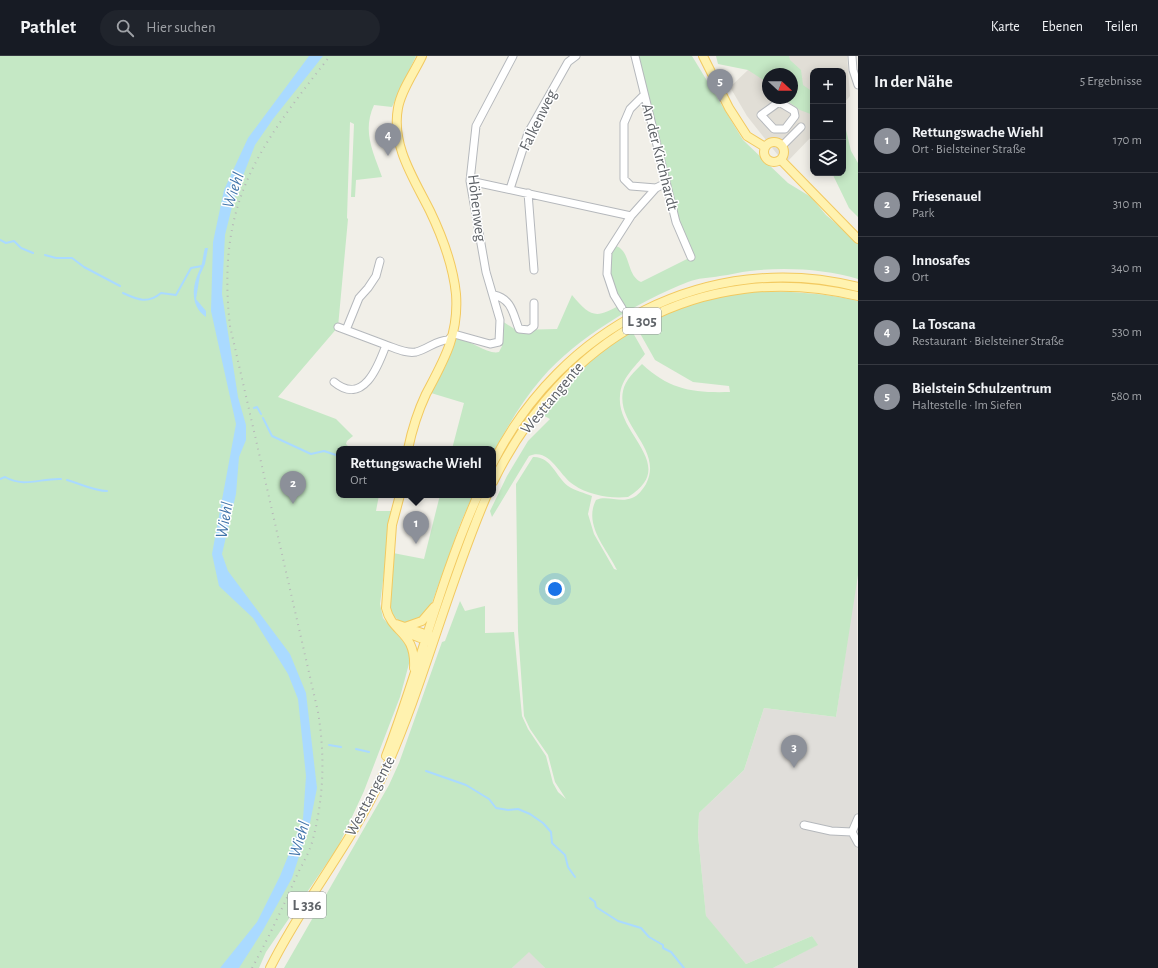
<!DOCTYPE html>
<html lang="de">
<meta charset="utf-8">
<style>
:root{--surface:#171b24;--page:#20242c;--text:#f1f3f6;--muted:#9ea1a6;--line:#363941;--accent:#8c9099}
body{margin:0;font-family:"Alegreya Sans",sans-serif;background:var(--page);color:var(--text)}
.controls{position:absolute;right:12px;top:12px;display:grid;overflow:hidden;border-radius:8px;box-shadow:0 2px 10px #0003}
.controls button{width:36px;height:36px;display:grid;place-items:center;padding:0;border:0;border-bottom:1px solid var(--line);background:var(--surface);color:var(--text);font:20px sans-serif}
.compass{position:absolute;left:762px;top:12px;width:36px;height:36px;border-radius:50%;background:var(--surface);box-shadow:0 2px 10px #0003;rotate:111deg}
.you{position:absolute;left:555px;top:533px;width:14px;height:14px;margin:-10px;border:3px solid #fff;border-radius:50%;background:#1a73e8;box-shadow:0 0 0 6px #1a73e833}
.badge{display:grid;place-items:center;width:26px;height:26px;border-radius:50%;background:var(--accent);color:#fff;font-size:13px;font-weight:700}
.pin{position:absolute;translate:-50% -33px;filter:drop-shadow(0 1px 2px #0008)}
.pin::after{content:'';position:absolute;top:21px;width:14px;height:12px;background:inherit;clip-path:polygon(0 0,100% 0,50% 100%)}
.popup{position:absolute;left:336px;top:390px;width:160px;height:52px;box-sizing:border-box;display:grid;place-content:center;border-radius:8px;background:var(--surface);filter:drop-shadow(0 1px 3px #0005);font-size:13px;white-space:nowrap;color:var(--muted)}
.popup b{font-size:15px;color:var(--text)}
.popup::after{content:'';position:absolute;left:50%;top:100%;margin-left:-8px;border:8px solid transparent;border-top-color:var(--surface)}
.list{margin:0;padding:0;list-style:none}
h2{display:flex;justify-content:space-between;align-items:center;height:52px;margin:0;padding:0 16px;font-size:17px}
h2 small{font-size:13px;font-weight:400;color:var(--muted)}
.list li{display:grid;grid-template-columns:26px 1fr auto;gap:12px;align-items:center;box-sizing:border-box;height:64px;padding:0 16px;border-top:1px solid var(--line)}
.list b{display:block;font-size:15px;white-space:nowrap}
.list p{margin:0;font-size:13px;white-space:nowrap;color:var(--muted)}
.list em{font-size:13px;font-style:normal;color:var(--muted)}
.icon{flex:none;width:22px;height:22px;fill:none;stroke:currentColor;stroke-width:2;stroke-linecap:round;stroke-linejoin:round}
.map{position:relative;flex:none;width:858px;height:912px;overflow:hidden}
header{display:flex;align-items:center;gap:24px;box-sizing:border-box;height:56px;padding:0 20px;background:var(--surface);border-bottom:1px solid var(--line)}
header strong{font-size:19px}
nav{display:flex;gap:22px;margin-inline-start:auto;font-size:14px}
.search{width:280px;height:36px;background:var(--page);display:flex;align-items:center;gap:10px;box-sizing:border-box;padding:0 14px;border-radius:22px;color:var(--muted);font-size:15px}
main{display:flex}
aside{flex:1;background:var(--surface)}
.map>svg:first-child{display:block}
.industrial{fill:#e0deda}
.education{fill:#e1ded6;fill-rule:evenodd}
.green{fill:#c5e8c5}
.water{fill:#aadaff}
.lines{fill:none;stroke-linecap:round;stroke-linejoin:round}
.stream{stroke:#aadaff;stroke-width:2}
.minor-casing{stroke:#b5b8bc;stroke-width:9}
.major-casing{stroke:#f2c960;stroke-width:10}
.minor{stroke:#fff;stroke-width:7}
.major{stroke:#fff2af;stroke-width:8}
.rail{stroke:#b6b7b8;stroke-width:2;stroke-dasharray:1 5;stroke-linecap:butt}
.labels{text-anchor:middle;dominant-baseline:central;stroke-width:3;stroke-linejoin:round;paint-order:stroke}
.shield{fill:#fff;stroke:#8f9295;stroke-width:1}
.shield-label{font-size:15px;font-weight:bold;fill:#5f6368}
.street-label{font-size:16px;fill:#5f6368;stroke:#fff}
.water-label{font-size:17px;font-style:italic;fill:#4174aa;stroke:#fff}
</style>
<header>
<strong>Pathlet</strong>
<div class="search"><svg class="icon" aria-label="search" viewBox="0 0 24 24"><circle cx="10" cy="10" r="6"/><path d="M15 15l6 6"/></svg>Hier suchen</div>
<nav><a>Karte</a><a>Ebenen</a><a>Teilen</a></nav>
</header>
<main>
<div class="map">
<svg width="858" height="912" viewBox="0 0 858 912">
<rect width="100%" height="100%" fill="#f1efe8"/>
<!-- industrial -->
<path class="industrial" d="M 857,519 L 858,912 L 773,912 L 817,889 L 812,880 L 746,908 L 706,861 L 698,779 L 699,757 L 744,714 L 764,652 L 836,661 Z
M 529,895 L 545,912 L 512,912 Z"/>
<!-- education -->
<path class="education" d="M 752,0 L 847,0 L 850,40 L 843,48 L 843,15 L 813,15 L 813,79 L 785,108 L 747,60 L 730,31 L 748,14 ZM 768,18 L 792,18 L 792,42 L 768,42 Z"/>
<!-- green -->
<path class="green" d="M 0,0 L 416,0 L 392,51 L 374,49 C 362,75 373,96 382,121 L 356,124 L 355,141 L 351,141 L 354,68 L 350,66 L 347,162 L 348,163 L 338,271 L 278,341 L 336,363 L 353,380 L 347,385 L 346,388 L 351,393 L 339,393 L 339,439 L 379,439 L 376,455 L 392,455 L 380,548 L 383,562 L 407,590 L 410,604 L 400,641 L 364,735 L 338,791 L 266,896 L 259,912 L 0,912 Z
M 636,0 L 692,0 L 743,84 L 788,127 L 811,141 L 826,159 L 858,186 L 858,223 C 825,213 784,211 750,215 C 740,216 730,219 720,220 C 710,222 697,222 688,226 C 639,245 576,282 542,322 C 522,345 507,371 493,398 L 493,393 L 452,393 L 464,347 L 431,337 L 445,311 L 456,282 L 458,281 C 470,285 489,299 499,296 L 502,290 L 502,265 L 516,274 L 557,273 L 572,239 C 590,261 596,263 620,249 C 610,226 602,213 616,190 C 631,195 626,219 641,226 L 691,201 L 676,162 Z
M 716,0 L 789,0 L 790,4 L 801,14 L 803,29 L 813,36 L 813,59 L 800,54 L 783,42 L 792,42 L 792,18 L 768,18 L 768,27 L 748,14 L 718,8 Z
M 843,61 L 851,95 L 858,107 L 858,161 L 849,152 L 832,117 L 843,117 Z
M 760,235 C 794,236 825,237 858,245 L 858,519 L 836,661 L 764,652 L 744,714 L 699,757 L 698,779 L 706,860 L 746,908 L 812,880 L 818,889 L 773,912 L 545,912 L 529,896 L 512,912 L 284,912 L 389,729 L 399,707 L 442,586 L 445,585 L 460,545 L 465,555 L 485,550 L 485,577 L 514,576 L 522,660 L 528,673 L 546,700 L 553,727 L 558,736 L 566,743 L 555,726 L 548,699 L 530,673 L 524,660 L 518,575 L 516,428 L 533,401 C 551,400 556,421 568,430 C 575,435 585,437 592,440 L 588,458 L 594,478 L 614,513 L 617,514 C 607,493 583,469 596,444 C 607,439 620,447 632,442 C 638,440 643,433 646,428 C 664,393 616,370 623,335 C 625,324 635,315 642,308 C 670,334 693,337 730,336 L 729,330 L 693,326 L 655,304 L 637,272 L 684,250 L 717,241 Z
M 632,275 L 645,298 C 635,311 621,322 620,340 C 616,379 680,409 628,441 C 611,443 588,439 574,429 C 559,420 550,391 529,400 L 492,461 L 490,455 L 507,420 L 528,385 L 550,363 L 539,357 L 554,339 L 584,308 Z
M 440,439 L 473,439 L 461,466 L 429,555 C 415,568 400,572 390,555 L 393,497 L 424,503 Z"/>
<!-- water -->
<path class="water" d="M 309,0 L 323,0 L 273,63 L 255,89 L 234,143 L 225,179 L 222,238 L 238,341 L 246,369 L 246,384 L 239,401 L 236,438 L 222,498 L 228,515 L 290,598 L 306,637 L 317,732 L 310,767 L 292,822 L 262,876 L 239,912 L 220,912 L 257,866 L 280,820 L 303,763 L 306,720 L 298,643 L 288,618 L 253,562 L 219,530 L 212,498 L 236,368 L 211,255 L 213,186 L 224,134 L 248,82 Z
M 205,192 L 208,192 L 205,208 L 200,219 L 196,243 L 206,255 L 206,261 C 188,248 193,227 201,211 C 203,205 203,198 205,192 Z"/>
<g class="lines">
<!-- stream -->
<path class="stream" d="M 0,184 L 6,187 L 14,185 L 21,192 L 33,197
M 45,199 L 56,202 L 72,202 L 84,211 L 120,230
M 123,237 C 138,244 148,248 161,237 L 176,239 L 191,212 L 202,210
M 254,352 L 257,351 L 261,358
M 263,362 L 272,380 L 311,398 L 324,395 L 339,400
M 0,423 L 5,421 C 24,432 41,422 61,423
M 67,424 C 81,428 94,435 107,435
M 329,689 L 341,691
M 356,693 L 369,696
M 426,715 L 466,729 L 489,743 L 496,752 L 508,754 L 518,753 L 530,758 L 543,767 L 551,776 L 552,787 L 565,799 L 568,811 L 575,821
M 590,842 L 595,846 L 596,851 L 618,865 L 641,872 L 649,881 L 663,889 L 663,892 L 671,896 L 684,912"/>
<defs>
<path id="minor" d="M 635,0 L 676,166 L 691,201
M 852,0 L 853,14 L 858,29
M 644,39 L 630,53 L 624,67 L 624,123 L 631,130 L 656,132
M 779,46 L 794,55 L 795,60 L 785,73 L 774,73 L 761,59 Z
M 782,90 L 801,71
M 470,125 L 631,160
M 510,133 L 528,77 L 568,6 L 576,0
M 528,137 L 534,214
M 494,239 C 512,243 513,258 519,273 L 529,274 L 534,270 L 534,247
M 622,252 L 614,239 L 607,218 L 608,196 L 631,160 L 656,132 L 666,127
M 338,271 L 386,289
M 346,274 L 359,242 L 368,232 L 376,220 L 380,205
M 334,326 C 363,350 378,311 386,289 C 395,292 406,298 416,296 C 428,293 436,284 448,284 L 454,278 L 490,288 L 499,286 L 500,264 L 486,216 L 470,125 L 476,70 L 513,0
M 858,762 L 852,776 L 858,787
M 804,769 L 831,775 L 852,776"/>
<path id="major" d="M 703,0 L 729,52 L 747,80 L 765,91
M764 96a10 10 0 1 1 20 0a10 10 0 1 1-20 0Z
M 781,104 L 858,183
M 408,393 C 412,374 418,355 426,338 C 444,304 459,279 456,238 C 453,209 442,180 430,155 C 414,123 391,89 398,52 C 401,34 414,17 422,0
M 493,407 C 560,272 709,193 858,231
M 493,426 C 563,283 699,202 858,240
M 400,439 L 392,469 L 386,552 C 392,578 416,575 414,612
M 396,568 L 422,577 L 429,585
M 405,571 L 422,565 L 434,551
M 403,575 L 420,582 L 430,580
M 386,700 C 419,614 440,524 478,439
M 270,912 C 303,845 352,787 383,719 C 424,629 447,531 487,439"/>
</defs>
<!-- minor casing -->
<use href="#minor" class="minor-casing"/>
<!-- major casing -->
<use href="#major" class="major-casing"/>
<!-- minor -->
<use href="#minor" class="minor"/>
<!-- major -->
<use href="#major" class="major"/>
<!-- rail -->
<path class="rail" d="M 252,912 C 269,881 283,851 297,819 C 303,807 310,795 313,783 C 324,740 325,699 318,656 L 230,270 C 216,146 258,92 330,0"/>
</g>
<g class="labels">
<!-- shield labels -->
<g class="shield">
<rect x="623" y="252" width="38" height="26" rx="3"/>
<rect x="288" y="836" width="38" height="26" rx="3"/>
</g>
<g class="shield-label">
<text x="642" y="265">L 305</text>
<text x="307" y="849">L 336</text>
</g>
<!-- street labels -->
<g class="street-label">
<text transform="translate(538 64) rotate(-64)">Falkenweg</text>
<text transform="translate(660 101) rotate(76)">An der Kirchhardt</text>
<text transform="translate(477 152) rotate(83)">Höhenweg</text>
<text transform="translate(552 342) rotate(-50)">Westtangente</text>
<text transform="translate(370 740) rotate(-62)">Westtangente</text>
</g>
<!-- water labels -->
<g class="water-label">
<text transform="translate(233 134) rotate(-71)">Wiehl</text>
<text transform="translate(224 464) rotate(-80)">Wiehl</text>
<text transform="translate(299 783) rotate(-73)">Wiehl</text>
</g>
</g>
</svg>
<div class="controls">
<button>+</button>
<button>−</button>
<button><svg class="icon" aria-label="layers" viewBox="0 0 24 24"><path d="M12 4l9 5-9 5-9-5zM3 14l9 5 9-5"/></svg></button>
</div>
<svg class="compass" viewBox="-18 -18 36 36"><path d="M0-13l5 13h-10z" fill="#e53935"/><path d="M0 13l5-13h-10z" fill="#9ea1a6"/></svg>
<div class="you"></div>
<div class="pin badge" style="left:416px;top:488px">1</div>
<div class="popup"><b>Rettungswache Wiehl</b>Ort</div>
<div class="pin badge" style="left:293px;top:448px">2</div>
<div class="pin badge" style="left:794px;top:712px">3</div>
<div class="pin badge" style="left:388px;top:100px">4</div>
<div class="pin badge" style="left:720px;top:46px">5</div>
</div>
<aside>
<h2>In der Nähe<small>5 Ergebnisse</small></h2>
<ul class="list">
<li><span class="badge">1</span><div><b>Rettungswache Wiehl</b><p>Ort · Bielsteiner Straße</p></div><em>170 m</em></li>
<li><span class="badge">2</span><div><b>Friesenauel</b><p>Park</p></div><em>310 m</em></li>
<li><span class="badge">3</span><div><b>Innosafes</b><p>Ort</p></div><em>340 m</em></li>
<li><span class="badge">4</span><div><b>La Toscana</b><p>Restaurant · Bielsteiner Straße</p></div><em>530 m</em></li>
<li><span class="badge">5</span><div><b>Bielstein Schulzentrum</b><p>Haltestelle · Im Siefen</p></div><em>580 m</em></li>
</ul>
</aside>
</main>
